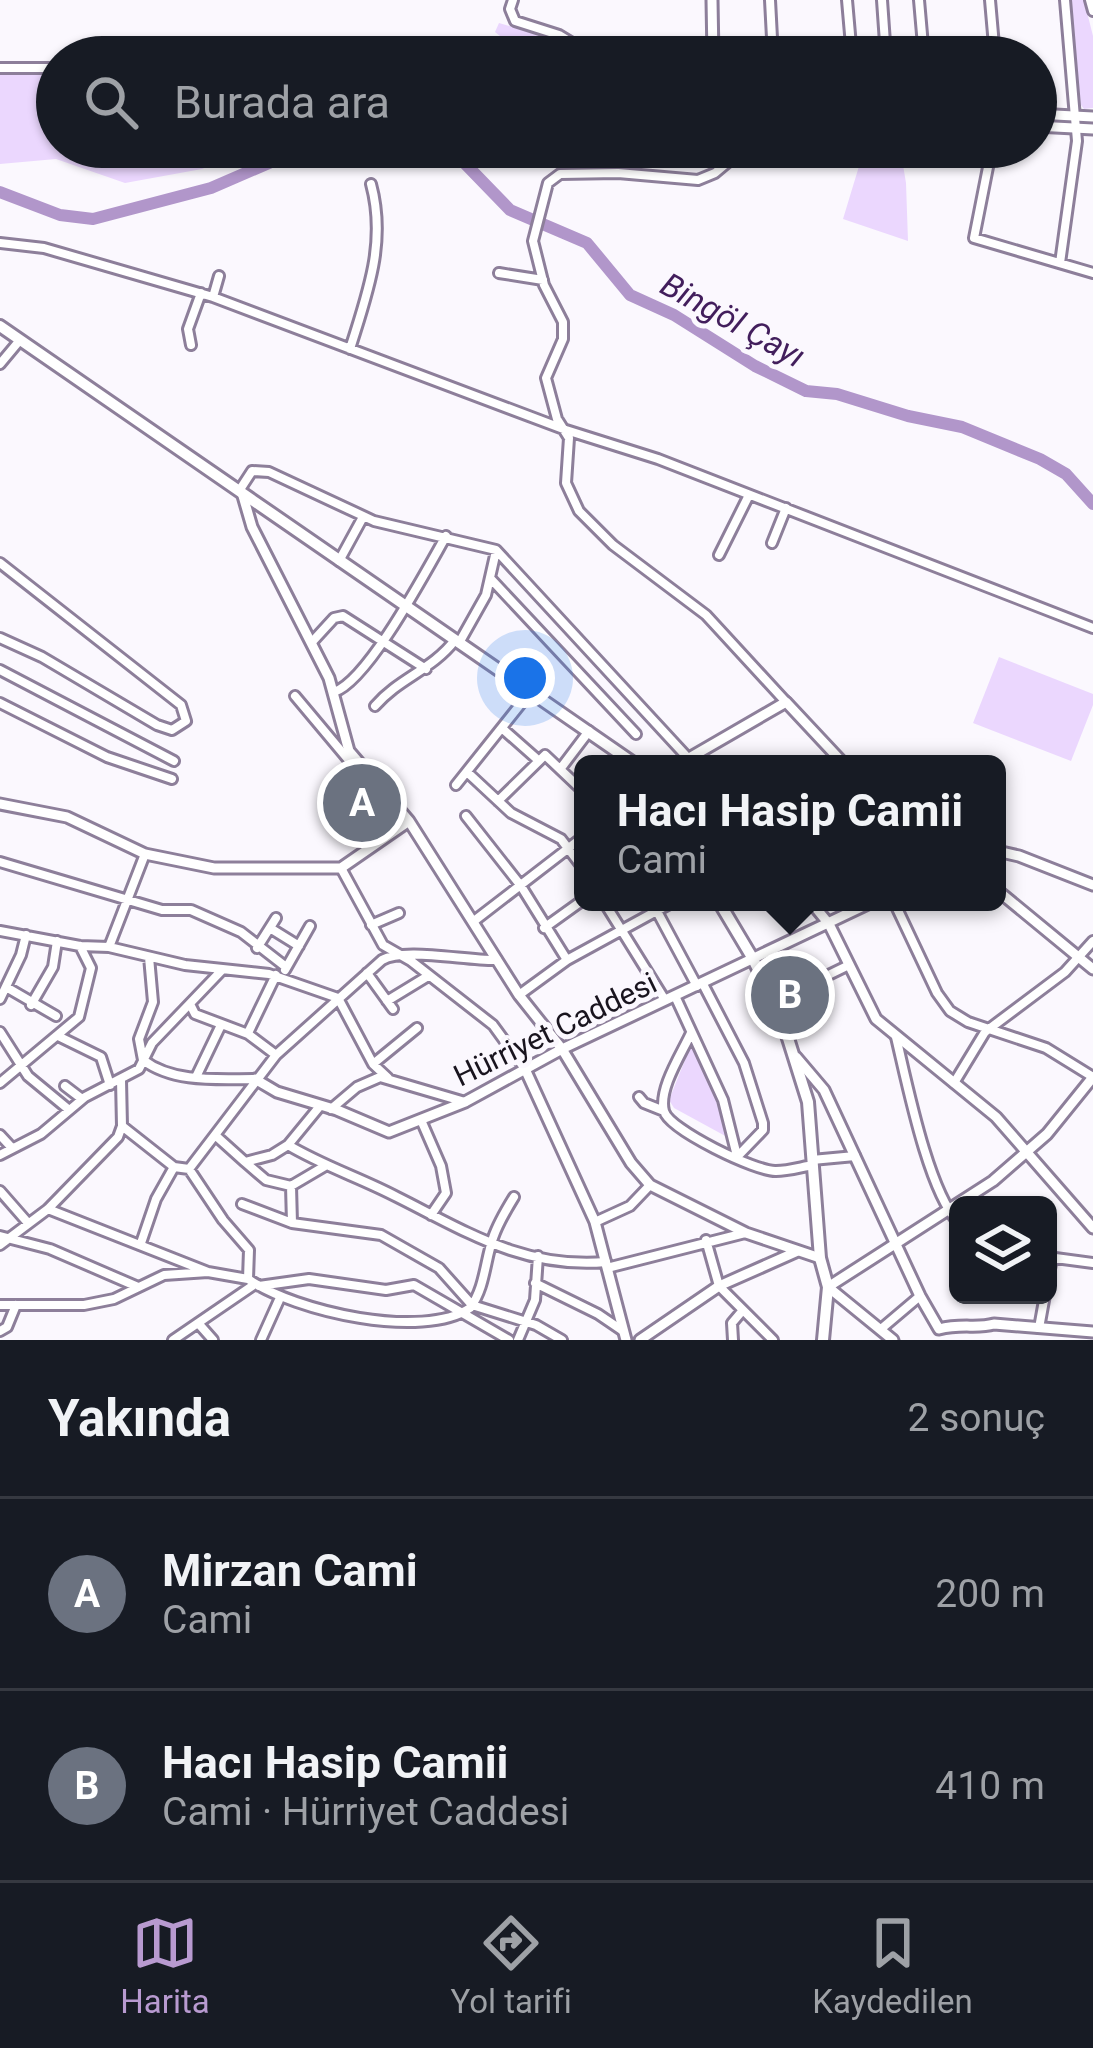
<!DOCTYPE html>
<html lang="tr">
<meta charset="utf-8">
<style>
:root{--surface:#171b24;--page:#242831;--text:#f1f3f6;--muted:#9ea1a6;--line:#363941;--accent:#b89ad0}
body{margin:0;font-family:Roboto,sans-serif;background:var(--page);color:var(--text)}
.controls{position:absolute;right:36px;bottom:36px;display:grid;overflow:hidden;border-radius:18px;box-shadow:0 3px 9px #0004}
.controls button{width:108px;height:108px;display:grid;place-items:center;padding:0;border:0;border-bottom:3px solid var(--line);background:var(--surface);color:var(--text);font:60px sans-serif}
.you{position:absolute;left:525px;top:678px;width:42px;height:42px;margin:-30px;border:9px solid #fff;border-radius:50%;background:#1a73e8;box-shadow:0 0 0 18px #1a73e833}
.badge{display:grid;place-items:center;width:78px;height:78px;border-radius:50%;background:var(--accent);color:#fff;font-size:39px;font-weight:700}
.pin{position:absolute;translate:-50% -50%;border:6px solid #fff;box-shadow:0 3px 12px #0006}
.popup{position:absolute;left:574px;top:755px;width:432px;height:156px;box-sizing:border-box;display:grid;place-content:center;border-radius:18px;background:var(--surface);filter:drop-shadow(0 3px 9px #0005);font-size:39px;white-space:nowrap;color:var(--muted)}
.popup b{font-size:45px;color:var(--text)}
.popup::after{content:'';position:absolute;left:50%;top:100%;margin-left:-24px;border:24px solid transparent;border-top-color:var(--surface)}
.list{margin:0;padding:0;list-style:none}
h2{display:flex;justify-content:space-between;align-items:center;height:156px;margin:0;padding:0 48px;font-size:51px}
h2 small{font-size:39px;font-weight:400;color:var(--muted)}
.list li{display:grid;grid-template-columns:78px 1fr auto;gap:36px;align-items:center;box-sizing:border-box;height:192px;padding:0 48px;border-top:3px solid var(--line)}
.list b{display:block;font-size:45px;white-space:nowrap}
.list p{margin:0;font-size:39px;white-space:nowrap;color:var(--muted)}
.list em{font-size:39px;font-style:normal;color:var(--muted)}
.icon{flex:none;width:66px;height:66px;fill:none;stroke:currentColor;stroke-width:2;stroke-linecap:round;stroke-linejoin:round}
.map{position:relative;flex:none;width:1093px;height:1340px;overflow:hidden}
.search{position:absolute;background:var(--surface);box-shadow:0 3px 9px #0004;left:36px;right:36px;top:36px;height:132px;display:flex;align-items:center;gap:30px;box-sizing:border-box;padding:0 42px;border-radius:66px;color:var(--muted);font-size:45px}
.sheet{height:540px;background:var(--surface)}
nav{display:flex;justify-content:space-around;align-items:center;box-sizing:border-box;height:168px;border-top:3px solid var(--line);background:var(--surface);font-size:33px;color:var(--muted)}
nav a{display:grid;justify-items:center;gap:6px}
nav .on{color:var(--accent)}
.map>svg:first-child{display:block}
.green{fill:#ebd7fe}
.lines{fill:none;stroke-linecap:round;stroke-linejoin:round}
.river{stroke:#b196ca;stroke-width:12}
.minor-casing{stroke:#8d7f9a;stroke-width:14}
.tertiary-casing{stroke:#8d7f9a;stroke-width:15}
.secondary-casing{stroke:#8d7f9a;stroke-width:16}
.minor{stroke:#fff;stroke-width:8}
.tertiary{stroke:#fff;stroke-width:9}
.secondary{stroke:#fff;stroke-width:10}
.labels{text-anchor:middle;dominant-baseline:central;stroke-width:10;stroke-linejoin:round;paint-order:stroke}
.street-label{font-size:30px;fill:#19141e;stroke:#fbf8fe}
.water-label{font-size:33px;font-style:italic;fill:#421e5c;stroke:#fbf8fe}
</style>
<div class="map">
<svg width="1093" height="1340" viewBox="0 0 1093 1340">
<rect width="100%" height="100%" fill="#fbf8fe"/>
<!-- green -->
<path class="green" d="M 1071,0 L 1084,0 L 1093,36 L 1093,108 L 1084,109 L 1078,101 Z
M 499,23 L 568,43 L 584,57 L 526,57 L 495,32 Z
M 0,61 L 57,67 L 57,147 L 255,147 L 202,169 L 125,183 L 56,159 L 0,164 Z
M 649,147 L 726,147 L 726,153 C 699,176 677,162 649,147 Z
M 857,147 L 900,147 L 906,183 L 908,241 L 843,219 L 863,153 Z
M 999,657 L 1093,694 L 1093,705 L 1071,761 L 973,723 Z
M 691,1045 L 711,1076 L 729,1138 L 674,1108 L 669,1100 Z"/>
<g class="lines">
<!-- river -->
<path class="river" d="M 449,147 L 510,210 L 587,243 L 630,295 L 674,315 L 755,366 L 806,391 L 837,394 L 908,416 L 962,427 L 1040,459 L 1066,474 L 1093,504
M 0,192 L 60,215 L 93,219 L 211,188 L 306,147"/>
<defs>
<path id="minor" d="M 513,0 L 510,9 L 515,21 L 559,35 L 595,57
M 770,0 L 773,57
M 847,0 L 852,57
M 882,0 L 886,57
M 919,0 L 924,57
M 990,0 L 995,57
M 1090,0 L 1093,11
M 0,68 L 57,68
M 746,147 L 715,173 L 698,180 L 618,173 L 560,174 L 548,183 L 533,241 L 544,285 L 563,322 L 563,339 L 546,378 L 557,419 L 569,438 L 566,483 L 579,511 L 613,545 L 706,615 L 786,702
M 992,147 L 974,238 L 1093,273
M 0,243 L 44,248 L 213,297 L 566,430 L 658,459 L 1093,628
M 1060,263 L 1077,141 L 1065,0
M 499,273 L 543,280
M 213,297 L 219,276
M 191,345 L 188,329 L 201,293
M 350,349 C 367,294 387,243 371,184
M 0,364 L 20,340
M 239,491 L 252,471 L 269,472 L 374,521 L 496,550 L 688,758
M 772,543 L 786,508
M 719,555 L 749,495
M 339,561 L 363,517
M 0,563 L 181,705 L 186,721 L 172,730 L 157,725 L 42,657 L 0,638
M 490,578 L 636,734
M 312,642 L 334,618 L 343,616 L 426,669
M 459,643 L 486,595 L 496,551
M 0,670 L 174,761
M 334,692 C 368,681 426,571 446,536
M 295,696 L 352,764 L 362,770
M 0,703 L 107,757 L 172,779
M 375,706 C 399,678 432,670 455,640
M 504,730 L 538,760
M 561,768 L 589,731
M 467,772 L 511,813 L 561,839 L 583,868
M 456,785 L 531,691
M 498,801 L 545,755 L 583,791
M 466,816 L 521,886 L 567,960
M 0,862 L 162,910 L 191,910 L 241,932 L 286,967
M 341,868 L 383,945 L 411,961 L 493,1025 L 525,1069
M 604,902 L 665,1000
M 652,902 L 697,986
M 894,902 L 937,993 L 950,1011 L 968,1022 L 1046,1048 L 1093,1077
M 474,921 L 583,837
M 371,925 L 399,913
M 270,928 L 299,946
M 544,928 L 583,900
M 0,931 L 80,946 L 109,947 L 185,965 L 269,974 L 338,998 L 373,1064 L 388,1078
M 109,947 L 145,854
M 257,948 L 276,918
M 149,957 L 153,1002 L 139,1039 L 143,1060 C 173,1083 218,1079 253,1079
M 285,970 L 310,926
M 367,973 L 393,1009
M 703,984 L 744,1063 L 763,1123 L 763,1130 L 737,1157
M 6,987 L 56,1016
M 519,995 L 567,960 L 673,902
M 675,996 L 723,1100 L 737,1156
M 0,999 L 21,955 L 26,935
M 387,1001 L 428,976
M 31,1005 L 53,967 L 57,941
M 191,1006 L 195,1014 L 248,1034 L 276,1055
M 781,1016 L 796,1005 L 808,985 L 849,965
M 0,1032 L 28,1076 L 68,1109
M 248,1033 L 276,975
M 691,1033 C 682,1053 658,1089 664,1111 C 669,1130 757,1172 776,1171 C 788,1171 801,1167 813,1165
M 58,1036 L 101,1057 L 110,1085
M 896,1037 C 907,1083 928,1190 958,1222
M 373,1064 L 417,1028
M 196,1077 L 221,1025
M 0,1083 L 79,1017 L 91,968 L 80,946
M 954,1083 L 985,1032 L 1065,972 L 1093,941
M 65,1086 L 82,1099
M 639,1097 L 644,1103 L 664,1111
M 331,1109 L 357,1087 L 380,1077 L 465,1102
M 421,1120 L 441,1166 L 446,1193 L 431,1215
M 122,1126 L 174,1167 L 189,1169 L 276,1055 L 382,960 C 403,947 467,961 497,960
M 0,1135 L 12,1148
M 215,1135 L 245,1162 L 272,1155 L 288,1145 L 320,1106
M 288,1145 C 323,1166 361,1178 397,1197 C 467,1232 524,1269 606,1262
M 0,1155 L 41,1134 L 85,1097 L 139,1069 L 152,1043 L 222,970
M 812,1160 L 855,1156
M 245,1162 L 266,1180 L 291,1186 L 325,1166
M 291,1186 L 292,1223
M 0,1191 L 28,1223
M 242,1204 L 292,1223 L 381,1235 L 439,1268 L 472,1305 L 536,1325 L 562,1340
M 48,1209 L 208,1272
M 595,1222 L 630,1206 L 650,1185
M 0,1236 L 50,1249 L 138,1287
M 706,1240 L 719,1286 L 773,1340
M 141,1243 L 156,1199 L 174,1167
M 0,1245 L 48,1209 L 118,1137 L 122,1126 L 121,1080
M 1048,1257 L 1093,1263
M 607,1268 L 745,1233
M 248,1279 C 296,1312 423,1340 470,1308 C 485,1288 485,1261 493,1238 C 498,1223 506,1210 514,1197
M 1048,1280 L 1052,1258
M 535,1283 L 598,1314 L 623,1331
M 259,1286 L 309,1279 L 386,1290 L 414,1285 L 509,1340
M 0,1305 L 84,1305 L 114,1299 L 164,1275 L 208,1272 L 248,1279 L 249,1250 L 223,1220 L 189,1169
M 198,1323 L 213,1340
M 1039,1328 L 1045,1295
M 881,1329 L 920,1296
M 0,1331 L 7,1327 L 16,1305
M 173,1340 L 255,1284
M 261,1340 L 279,1300
M 518,1340 L 535,1300 L 538,1256
M 733,1340 L 732,1323 L 743,1310"/>
<path id="tertiary" d="M 712,0 L 713,57
M 1036,114 L 1093,117
M 1036,126 L 1093,129
M 243,496 L 252,527 L 329,678 L 349,751 L 409,821 L 519,995 L 562,1049 L 631,1163 L 650,1185 L 746,1233 L 820,1258
M 679,764 L 786,702 L 844,764
M 0,804 L 67,817 L 145,854 L 214,868 L 341,868 L 409,821
M 997,851 L 1019,856 L 1093,885
M 997,890 L 1093,969
M 811,902 L 829,924 L 876,1019 L 996,1117 L 1093,1228
M 796,1057 L 824,1090 L 920,1296 L 939,1329 C 962,1323 977,1329 994,1324 L 1093,1332
M 525,1069 L 595,1222 L 626,1340
M 255,1079 L 277,1092 L 337,1110 L 389,1132 L 465,1102 L 562,1049 L 872,902
M 640,1340 L 719,1286 L 798,1251
M 893,1340 L 828,1287 L 993,1181 L 1047,1134 L 1093,1077"/>
<path id="secondary" d="M 0,326 L 635,764
M 719,902 L 753,959 L 781,1016 L 808,1102 L 820,1258 L 828,1287 L 823,1340"/>
</defs>
<!-- minor casing -->
<use href="#minor" class="minor-casing"/>
<!-- tertiary casing -->
<use href="#tertiary" class="tertiary-casing"/>
<!-- secondary casing -->
<use href="#secondary" class="secondary-casing"/>
<!-- minor -->
<use href="#minor" class="minor"/>
<!-- tertiary -->
<use href="#tertiary" class="tertiary"/>
<!-- secondary -->
<use href="#secondary" class="secondary"/>
</g>
<g class="labels">
<!-- street labels -->
<g class="street-label">
<text transform="translate(555 1029) rotate(-26)">Hürriyet Caddesi</text>
</g>
<!-- water labels -->
<g class="water-label">
<text transform="translate(733 320) rotate(29)">Bingöl Çayı</text>
</g>
</g>
</svg>
<div class="controls">
<button><svg class="icon" aria-label="layers" viewBox="0 0 24 24"><path d="M12 4l9 5-9 5-9-5zM3 14l9 5 9-5"/></svg></button>
</div>
<div class="you"></div>
<div class="pin badge" style="left:362px;top:803px;background:#6b7280">A</div>
<div class="pin badge" style="left:790px;top:995px;background:#6b7280">B</div>
<div class="popup"><b>Hacı Hasip Camii</b>Cami</div>
<div class="search"><svg class="icon" aria-label="search" viewBox="0 0 24 24"><circle cx="10" cy="10" r="6"/><path d="M15 15l6 6"/></svg>Burada ara</div>
</div>
<section class="sheet">
<h2>Yakında<small>2 sonuç</small></h2>
<ul class="list">
<li><span class="badge" style="background:#6b7280">A</span><div><b>Mirzan Cami</b><p>Cami</p></div><em>200 m</em></li>
<li><span class="badge" style="background:#6b7280">B</span><div><b>Hacı Hasip Camii</b><p>Cami · Hürriyet Caddesi</p></div><em>410 m</em></li>
</ul>
</section>
<nav>
<a class="on"><svg class="icon" aria-label="map" viewBox="0 0 24 24"><path d="M3 6l6-2 6 2 6-2v14l-6 2-6-2-6 2zM9 4v14M15 6v14"/></svg>Harita</a>
<a><svg class="icon" aria-label="directions" viewBox="0 0 24 24"><path d="M12 3l9 9-9 9-9-9zM9 14v-3h6M13 9l2 2-2 2"/></svg>Yol tarifi</a>
<a><svg class="icon" aria-label="saved" viewBox="0 0 24 24"><path d="M7 4h10v16l-5-4-5 4z"/></svg>Kaydedilen</a>
</nav>
